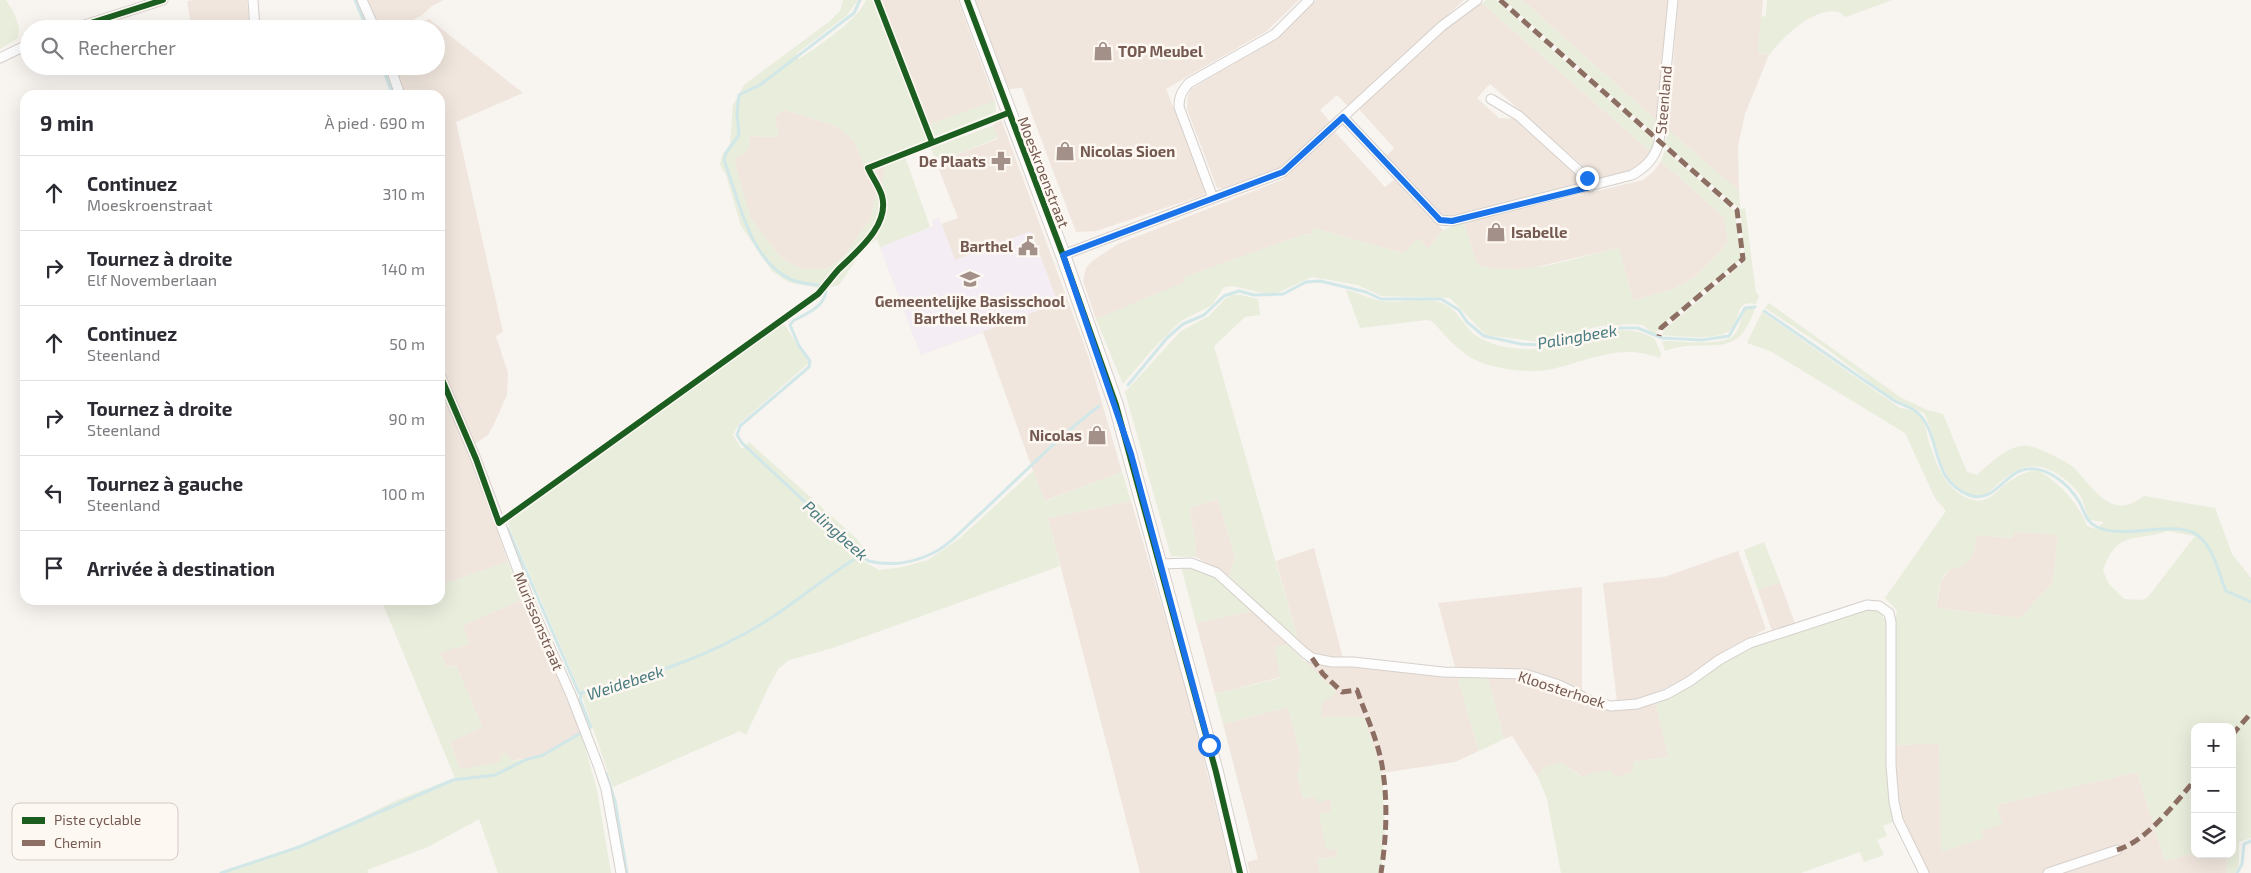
<!DOCTYPE html>
<html lang="fr">
<meta charset="utf-8">
<style>
:root{--surface:#fff;--page:#f2f2f3;--text:#2b2b33;--muted:#7c7c81;--line:#e1e1e2}
body{margin:0;font-family:"Exo 2",sans-serif;background:var(--page);color:var(--text)}
.controls{position:absolute;right:15px;bottom:15px;display:grid;overflow:hidden;border-radius:10px;box-shadow:0 5px 20px #0002}
.controls button{width:45px;height:45px;display:grid;place-items:center;padding:0;border:0;border-bottom:1px solid var(--line);background:var(--surface);color:var(--text);font:25px sans-serif}
.stop{position:absolute;width:15px;height:15px;margin:-11px;border:4px solid #1a73e8;border-radius:50%;background:#fff}
.stop.end{background:#1a73e8;border-color:#fff;box-shadow:0 1px 5px #0008}
.list{margin:0;padding:0;list-style:none}
h2{display:flex;justify-content:space-between;align-items:center;height:65px;margin:0;padding:0 20px;font-size:21px}
h2 small{font-size:16px;font-weight:400;color:var(--muted)}
.list li{display:grid;grid-template-columns:32px 1fr auto;gap:15px;align-items:center;box-sizing:border-box;height:75px;padding:0 20px;border-top:1px solid var(--line)}
.list b{display:block;font-size:19px;white-space:nowrap}
.list p{margin:0;font-size:16px;white-space:nowrap;color:var(--muted)}
.list em{font-size:16px;font-style:normal;color:var(--muted)}
.icon{flex:none;width:28px;height:28px;fill:none;stroke:currentColor;stroke-width:2;stroke-linecap:round;stroke-linejoin:round}
.map{position:relative;flex:none;width:2251px;height:873px;overflow:hidden}
.search{position:absolute;background:var(--surface);box-shadow:0 5px 20px #0002;left:20px;top:20px;width:425px;height:55px;display:flex;align-items:center;gap:12px;box-sizing:border-box;padding:0 18px;border-radius:28px;color:var(--muted);font-size:19px}
.panel{position:absolute;background:var(--surface);box-shadow:0 5px 20px #0002;left:20px;top:90px;width:425px;height:515px;border-radius:15px}
.map>svg:first-child{display:block}
.residential{fill:#f0e6de}
.education{fill:#f4eef4}
.green{fill:#e8eddc;fill-rule:evenodd}
.lines{fill:none;stroke-linecap:round;stroke-linejoin:round}
.stream{stroke:#d2e7e8;stroke-width:3}
.minor-casing{stroke:#d6d0cb;stroke-width:11}
.secondary-casing{stroke:#d8d0cc;stroke-width:16}
.minor{stroke:#fefdfd;stroke-width:9}
.secondary{stroke:#fefdfd;stroke-width:14}
.quiet{stroke:#8d6e63;stroke-width:5;stroke-dasharray:10 5;stroke-linecap:butt}
.cycleway-casing{stroke:#fef8f3;stroke-width:9}
.cycleway{stroke:#1b5e20;stroke-width:6}
.route{stroke:#1a73e8;stroke-width:6}
.labels{text-anchor:middle;dominant-baseline:central;stroke-width:5;stroke-linejoin:round;paint-order:stroke}
.poi-label{font-size:15px;font-weight:bold;fill:#755a51;stroke:#fef8f3;text-anchor:start}
.street-label{font-size:15px;fill:#755a51;stroke:#fef8f3}
.water-label{font-size:16px;font-style:italic;fill:#487b7f;stroke:#fef8f3}
.key{fill:#fef8f3;stroke:#d5c9c2;stroke-width:1}
.key-label{font-size:14px;fill:#755a51}
</style>
<div class="map">
<svg width="2251" height="873" viewBox="0 0 2251 873">
<rect width="100%" height="100%" fill="#f8f4f0"/>
<!-- residential -->
<path class="residential" d="M 194,0 L 247,0 L 250,29 L 192,29 L 187,1 Z
M 368,0 L 444,0 L 432,6 L 421,16 L 393,29 L 380,29 Z
M 882,0 L 958,0 L 995,101 L 930,125 Z
M 975,0 L 1299,0 L 1267,31 L 1166,89 L 1206,189 L 1204,195 L 1096,231 L 1076,232 L 1022,88 L 1009,89 Z
M 1316,0 L 1464,0 L 1348,106 L 1337,95 L 1320,110 L 1331,123 L 1285,166 L 1223,188 L 1217,188 L 1187,109 L 1188,95 L 1191,89 L 1206,80 L 1276,39 Z
M 1522,0 L 1669,0 L 1657,121 Z
M 1678,0 L 1763,0 L 1758,53 L 1769,55 L 1745,114 L 1738,146 L 1739,191 L 1668,130 Z
M 1482,3 L 1651,152 L 1647,159 L 1634,171 L 1602,179 L 1594,176 L 1490,84 L 1477,98 L 1499,118 L 1517,119 L 1581,179 L 1578,185 L 1449,216 L 1441,214 L 1430,205 L 1385,157 L 1394,148 L 1358,108 L 1444,30 Z
M 429,19 L 523,93 L 456,122 L 503,332 L 496,336 L 508,373 L 507,395 L 495,422 L 488,435 L 475,444 L 440,364 L 440,95 L 405,95 L 395,66 L 436,66 L 436,29 L 407,29 Z
M 785,110 L 834,125 L 854,140 L 864,165 L 883,158 L 886,165 L 883,181 L 876,196 L 870,220 L 844,256 L 827,269 L 801,269 L 782,259 L 751,219 L 738,179 L 734,158 L 745,153 L 750,146 L 749,136 L 779,137 L 775,119 L 778,113 Z
M 1001,119 L 1089,358 L 1122,472 L 1044,501 L 983,332 L 921,355 L 880,247 L 934,226 L 932,220 L 939,217 L 941,224 L 958,218 L 936,162 L 998,139 L 992,126 Z
M 1334,131 L 1385,187 L 1395,179 L 1443,230 L 1428,249 L 1403,253 L 1313,228 L 1312,235 L 1305,234 L 1185,277 L 1186,282 L 1096,319 L 1083,281 L 1086,268 L 1092,261 L 1118,244 L 1284,179 Z
M 1661,161 L 1724,217 L 1728,243 L 1695,277 L 1674,289 L 1633,301 L 1619,248 L 1527,269 L 1497,270 L 1477,265 L 1464,223 L 1643,180 L 1653,172 Z
M 440,390 L 479,476 L 508,562 L 440,585 Z
M 1218,499 L 1235,557 L 1229,576 L 1196,557 L 1195,538 L 1189,508 Z
M 1131,501 L 1186,688 L 1232,873 L 1140,873 L 1048,518 Z
M 2014,532 L 2058,534 L 2053,583 L 2020,618 L 1936,608 L 1941,582 L 1949,570 L 1964,565 L 1974,551 L 1977,535 L 2012,538 Z
M 1314,548 L 1343,658 L 1332,660 L 1310,653 L 1299,644 L 1276,561 Z
M 1738,551 L 1766,629 L 1729,648 L 1684,681 L 1636,700 L 1617,702 L 1603,583 L 1664,577 Z
M 1780,582 L 1796,626 L 1773,634 L 1758,590 Z
M 1582,587 L 1582,691 L 1548,678 L 1516,670 L 1455,667 L 1438,603 Z
M 524,599 L 581,733 L 540,756 L 460,769 L 450,742 L 482,727 L 456,665 L 447,667 L 439,652 L 469,644 L 463,625 Z
M 1252,611 L 1288,645 L 1275,647 L 1281,677 L 1215,694 L 1196,623 Z
M 1305,661 L 1329,666 L 1352,666 L 1457,676 L 1479,751 L 1455,762 L 1382,773 L 1364,717 L 1320,718 L 1321,703 Z
M 1487,675 L 1521,677 L 1546,683 L 1575,697 L 1643,706 L 1656,704 L 1669,757 L 1633,762 L 1634,772 L 1615,777 L 1583,777 L 1570,768 L 1544,767 L 1538,777 L 1512,736 L 1504,739 Z
M 1288,707 L 1300,753 L 1300,767 L 1297,774 L 1303,799 L 1315,796 L 1331,799 L 1331,812 L 1319,814 L 1337,850 L 1337,857 L 1317,859 L 1320,873 L 1250,873 L 1247,862 L 1258,859 L 1223,724 Z
M 1939,743 L 1941,769 L 1984,838 L 1981,831 L 1996,805 L 2137,772 L 2165,861 L 2195,853 L 2228,854 L 2226,873 L 1927,873 L 1911,844 L 1896,803 L 1893,745 Z"/>
<!-- education -->
<path class="education" d="M 939,217 L 955,260 L 1031,231 L 1058,303 L 921,355 L 880,247 L 934,226 L 932,220 Z"/>
<!-- green -->
<path class="green" d="M 0,0 L 6,0 L 15,15 L 19,28 L 18,38 L 0,49 Z
M 843,0 L 858,0 L 846,16 L 796,54 L 799,59 C 816,48 860,18 866,0 L 882,0 L 930,124 L 995,101 L 996,112 L 864,165 L 854,140 L 834,125 L 785,110 L 778,113 L 775,119 L 779,137 L 749,136 L 750,146 L 745,153 L 734,159 L 751,219 L 782,259 L 801,269 L 827,269 L 844,256 L 870,220 L 876,196 L 883,181 L 886,165 L 905,157 L 930,227 L 880,247 L 877,239 L 863,250 L 839,285 L 824,289 L 788,282 L 772,271 L 741,226 L 726,175 L 720,165 L 722,155 L 730,144 L 733,105 L 744,85 L 830,21 L 840,11 Z
M 1486,0 L 1496,0 L 1655,141 L 1651,152 L 1482,3 Z
M 1504,0 L 1522,0 L 1657,121 L 1656,135 Z
M 1767,0 L 1893,0 L 1845,17 L 1839,12 C 1814,6 1783,37 1769,55 L 1758,53 L 1761,17 L 1766,16 Z
M 992,126 L 998,138 L 936,162 L 931,148 Z
M 1668,130 L 1739,191 L 1740,209 L 1745,208 L 1756,293 L 1759,296 L 1756,304 C 1732,299 1743,322 1729,331 C 1715,341 1678,336 1662,335 L 1664,330 L 1745,261 L 1740,209 L 1665,144 Z
M 1665,150 L 1735,212 L 1741,259 L 1658,328 L 1656,336 L 1643,325 L 1633,324 L 1600,326 L 1539,342 L 1486,335 L 1450,298 L 1381,296 L 1358,285 L 1312,277 L 1277,293 L 1262,293 L 1233,286 L 1224,287 L 1212,305 L 1181,321 L 1152,350 L 1123,384 L 1096,319 L 1185,282 L 1184,277 L 1305,234 L 1311,235 L 1313,228 L 1403,253 L 1419,238 L 1428,249 L 1443,230 L 1464,223 L 1477,265 C 1523,278 1573,258 1619,248 L 1633,301 L 1674,289 L 1695,277 L 1728,243 L 1724,217 L 1661,161 Z
M 1346,290 C 1358,292 1369,299 1382,301 C 1401,304 1424,296 1442,303 C 1458,309 1464,328 1478,337 C 1490,345 1507,348 1521,349 C 1567,353 1610,314 1654,338 L 1661,353 L 1660,358 C 1619,343 1592,360 1552,369 C 1530,374 1486,369 1467,355 C 1454,346 1443,333 1432,321 L 1426,320 L 1360,328 Z
M 1232,295 L 1241,295 L 1258,299 L 1260,315 L 1245,317 L 1214,346 L 1299,644 L 1229,576 L 1235,557 L 1218,499 L 1189,508 L 1195,538 L 1196,557 L 1171,556 L 1125,392 L 1181,331 L 1209,316 L 1225,299 Z
M 1769,303 L 1900,397 L 1927,410 L 1943,414 L 1967,472 L 1977,475 C 1987,466 1999,454 2011,449 C 2015,447 2025,445 2029,446 C 2039,448 2068,462 2074,468 C 2095,489 2111,522 2144,496 L 2215,508 L 2232,554 L 2251,578 L 2251,838 L 2239,842 L 2239,864 L 2235,873 L 2226,873 L 2228,854 L 2232,854 L 2232,727 L 2195,727 L 2195,853 L 2165,861 L 2137,772 L 1996,805 L 2003,824 L 1981,831 L 1984,838 L 1941,852 L 1939,744 L 1893,745 L 1894,626 L 1897,610 L 1885,598 L 1946,511 L 1935,498 L 1905,433 L 1770,351 L 1747,343 L 1762,312 L 1900,408 C 1906,409 1913,410 1918,414 C 1926,421 1926,433 1929,442 C 1936,465 1948,495 1974,500 C 1990,504 1998,488 2010,481 C 2019,475 2028,471 2038,470 C 2061,485 2077,501 2087,526 L 2096,529 L 2104,522 L 2089,520 C 2085,512 2085,503 2080,495 C 2074,486 2063,477 2054,472 C 2023,456 2007,477 1984,496 C 1937,496 1940,442 1924,413 L 1890,397 L 1823,346 L 1765,308 ZM 2167,531 L 2195,536 L 2148,597 L 2142,600 L 2124,599 L 2109,584 L 2103,571 C 2116,530 2135,542 2167,531 ZM 2014,532 L 2058,535 L 2053,583 L 2020,618 L 1936,608 C 1938,597 1939,579 1948,571 C 1952,568 1959,568 1963,566 C 1974,560 1975,546 1977,535 L 2013,538 Z
M 1747,308 L 1755,308 C 1737,365 1707,335 1665,351 L 1662,341 C 1678,340 1721,347 1733,336 C 1741,330 1740,315 1747,308 Z
M 783,322 L 809,363 L 738,425 L 733,435 L 742,449 L 749,442 L 856,538 L 866,552 L 857,558 L 879,570 L 898,568 L 928,560 L 960,538 L 1033,471 L 1045,501 L 1122,472 L 1131,501 L 1048,518 L 1060,566 L 833,648 L 789,660 L 778,669 L 769,686 L 746,735 L 740,731 L 613,787 L 581,693 L 506,519 Z
M 1764,542 L 1780,582 L 1758,590 L 1744,550 Z
M 508,562 L 524,599 L 463,625 L 469,644 L 439,653 L 447,667 L 456,665 L 482,727 L 450,742 L 460,769 L 501,762 L 500,756 L 506,752 L 513,761 L 540,756 L 581,733 L 597,790 L 611,873 L 498,873 L 479,819 L 428,847 L 367,870 L 368,873 L 225,873 L 256,861 L 299,849 L 397,800 L 455,778 L 383,604 L 395,600 L 440,600 L 440,585 Z
M 1181,566 C 1212,568 1231,592 1252,611 L 1196,623 Z
M 1874,609 L 1879,611 L 1886,621 C 1889,688 1878,755 1895,821 L 1883,826 L 1887,836 L 1877,840 L 1884,855 L 1864,862 L 1860,852 L 1801,873 L 1561,873 L 1547,799 L 1538,777 L 1544,767 L 1561,762 L 1582,777 L 1588,774 L 1610,770 L 1615,777 L 1633,772 L 1633,762 L 1668,757 L 1656,704 L 1687,689 L 1722,663 L 1751,647 L 1864,610 Z
M 1288,645 L 1337,692 L 1322,703 L 1321,717 L 1364,717 L 1382,773 L 1385,831 L 1381,873 L 1320,873 L 1317,859 L 1337,857 L 1337,850 L 1326,849 L 1319,814 L 1331,812 L 1331,799 L 1317,803 L 1315,796 L 1303,799 L 1297,774 L 1300,767 L 1300,753 L 1288,707 L 1223,724 L 1215,694 L 1280,678 L 1275,647 Z
M 1487,675 L 1504,739 L 1479,751 L 1457,676 Z"/>
<g class="lines">
<!-- stream -->
<path class="stream" d="M 355,0 L 367,29
M 860,0 L 854,13 L 760,85 L 739,95 L 737,113 L 739,135 L 726,153 L 724,160 C 739,199 749,261 792,280 C 802,284 813,284 822,286 L 826,288 C 827,306 806,314 793,321 L 790,325 L 799,346 L 810,361 L 809,367 L 740,426 L 737,435 L 742,443 L 868,561 C 891,566 909,564 931,554 C 949,546 966,526 981,513 C 1020,477 1057,438 1099,406
M 269,66 L 285,71 L 306,66
M 382,66 L 393,95
M 1764,311 L 1893,400 C 1901,405 1913,407 1919,414 C 1942,438 1930,480 1969,495 C 1995,505 2005,470 2028,469 C 2048,467 2068,484 2078,500 C 2085,510 2084,521 2097,527 C 2127,541 2181,516 2202,539 C 2215,553 2219,574 2226,591 L 2251,602
M 1128,385 L 1167,338 L 1183,324 L 1204,315 L 1224,296 L 1239,291 L 1254,295 L 1283,294 L 1306,282 L 1320,281 L 1366,292 L 1381,299 L 1441,299 L 1459,310 L 1467,322 L 1484,336 L 1521,344 L 1543,345 L 1606,328 L 1638,328 L 1662,338 L 1702,340 L 1729,336 L 1745,308 L 1755,307
M 508,529 L 579,693
M 606,773 L 615,801 L 627,873
M 221,873 L 299,847 L 453,780 L 495,775 L 525,760 L 543,755 L 591,727 L 580,700 L 581,693 C 650,676 715,655 774,616 C 804,596 831,573 861,555
M 2237,873 L 2242,864 L 2244,844 L 2251,841"/>
<defs>
<path id="minor" d="M 253,0 L 255,29
M 362,0 L 375,29
M 72,29 L 163,0
M 0,58 L 29,44
M 390,66 L 400,95
M 1491,99 L 1519,116 L 1587,178 L 1590,187
M 1343,117 L 1440,220 L 1452,221 L 1632,175 C 1646,167 1655,158 1659,142 L 1673,0
M 1213,198 L 1283,172 L 1442,26 L 1477,0
M 1063,255 L 1213,198 L 1179,107 C 1179,96 1182,91 1189,83 L 1275,34 L 1309,0
M 440,375 L 476,459 L 531,605 L 571,695 L 598,765 L 606,789 L 621,873
M 1160,564 L 1191,563 L 1217,573 L 1305,653 L 1312,658 L 1332,662 L 1353,662 L 1443,672 L 1525,674 L 1559,685 L 1591,701 L 1611,706 L 1637,704 L 1667,694 L 1690,681 L 1719,660 L 1750,643 L 1867,605 L 1879,606 L 1889,613 L 1891,622 L 1891,765 L 1894,802 L 1898,820 L 1924,873
M 2048,873 L 2117,850"/>
<path id="secondary" d="M 967,0 L 1063,255 L 1116,405 L 1216,772 L 1240,873"/>
</defs>
<!-- minor casing -->
<use href="#minor" class="minor-casing"/>
<!-- secondary casing -->
<use href="#secondary" class="secondary-casing"/>
<!-- minor -->
<use href="#minor" class="minor"/>
<!-- secondary -->
<use href="#secondary" class="secondary"/>
<!-- quiet -->
<path class="quiet" d="M 1500,0 L 1737,210 L 1743,259 L 1661,328 L 1659,336
M 1312,658 L 1323,674 L 1342,692 L 1357,690 C 1366,716 1380,745 1383,772 C 1388,806 1386,840 1381,873
M 2232,735 L 2251,713
M 2117,850 C 2147,841 2175,803 2195,780"/>
<defs>
<path id="cycleway" d="M 877,0 L 932,142
M 967,0 L 1063,255 L 1116,405 L 1216,772 L 1240,873
M 72,29 L 163,0
M 440,375 L 476,459 L 499,523 L 818,294 C 825,286 831,278 838,270 C 856,252 890,226 882,196 C 879,186 872,177 868,168 L 1008,113"/>
</defs>
<!-- cycleway casing -->
<use href="#cycleway" class="cycleway-casing"/>
<!-- cycleway -->
<use href="#cycleway" class="cycleway"/>
</g>
<g class="lines">
<!-- route -->
<path class="route" d="M 1209,745 L 1131,454 L 1063,255 L 1283,172 L 1343,117 L 1440,220 L 1452,221 L 1590,187 L 1587,178"/>
</g>
<!-- icons -->
<defs>
<symbol id="shop-bare" viewBox="-9 -9 18 18"><path d="M-5-2.5h2.3a2.7 3.5 0 0 1 5.4 0H5L5.5 6h-11ZM-1.5-2.5h3a1.5 2.3 0 0 0-3 0Z" fill="#a39089" stroke="#fef8f3" stroke-width="2.5" paint-order="stroke"/></symbol>
<symbol id="pharmacy-bare" viewBox="-9 -9 18 18"><path d="M-2-6h4v4h4v4h-4v4h-4v-4h-4v-4h4Z" fill="#a39089" stroke="#fef8f3" stroke-width="2.5" paint-order="stroke"/></symbol>
<symbol id="civic-bare" viewBox="-9 -9 18 18"><path d="M-.6-6.5H3V-4.5H.6V-3L4-1V1h2V6H-6V1h2V-1L-.6-3ZM-1.2 2.5V6h2.4V2.5Z" fill="#a39089" stroke="#fef8f3" stroke-width="2.5" paint-order="stroke"/></symbol>
<symbol id="school-bare" viewBox="-9 -9 18 18"><path d="M0-5L7-2L0 1L-7-2ZM-4 1L0 2.5L4 1V4Q0 6-4 4Z" fill="#a39089" stroke="#fef8f3" stroke-width="2.5" paint-order="stroke"/></symbol>
</defs>
<g fill-rule="evenodd">
<use href="#shop-bare" x="1089" y="37" width="28" height="28"/>
<use href="#shop-bare" x="1051" y="137" width="28" height="28"/>
<use href="#pharmacy-bare" x="987" y="147" width="28" height="28"/>
<use href="#shop-bare" x="1482" y="218" width="28" height="28"/>
<use href="#civic-bare" x="1014" y="232" width="28" height="28"/>
<use href="#school-bare" x="956" y="265" width="28" height="28"/>
<use href="#shop-bare" x="1083" y="421" width="28" height="28"/>
</g>
<g class="labels">
<!-- poi labels -->
<g class="poi-label">
<text x="1118" y="51">TOP Meubel</text>
<text x="1080" y="151">Nicolas Sioen</text>
<text x="986" y="161" text-anchor="end">De Plaats</text>
<text x="1511" y="232">Isabelle</text>
<text x="1013" y="246" text-anchor="end">Barthel</text>
<text x="970" y="301" text-anchor="middle">Gemeentelijke Basisschool<tspan x="970" dy="17">Barthel Rekkem</tspan></text>
<text x="1082" y="435" text-anchor="end">Nicolas</text>
</g>
<!-- street labels -->
<g class="street-label">
<text transform="translate(1663 100) rotate(-85)">Steenland</text>
<text transform="translate(1044 172) rotate(69)">Moeskroenstraat</text>
<text transform="translate(539 621) rotate(67)">Murissonstraat</text>
<text transform="translate(1562 689) rotate(18)">Kloosterhoek</text>
</g>
<!-- water labels -->
<g class="water-label">
<text transform="translate(1577 336) rotate(-10)">Palingbeek</text>
<text transform="translate(836 530) rotate(42)">Palingbeek</text>
<text transform="translate(625 682) rotate(-18)">Weidebeek</text>
</g>
</g>
<!-- legend -->
<rect x="12" y="803" width="166" height="57" rx="8" class="key"/>
<rect x="22" y="817" width="23" height="7" fill="#1b5e20"/>
<rect x="22" y="840" width="23" height="6" fill="#8d6e63"/>
<g class="key-label">
<text x="54" y="825">Piste cyclable</text>
<text x="54" y="848">Chemin</text>
</g>
</svg>
<div class="controls">
<button>+</button>
<button>−</button>
<button><svg class="icon" aria-label="layers" viewBox="0 0 24 24"><path d="M12 4l9 5-9 5-9-5zM3 14l9 5 9-5"/></svg></button>
</div>
<div class="stop" style="left:1209px;top:745px"></div>
<div class="stop end" style="left:1587px;top:178px"></div>
<div class="search"><svg class="icon" aria-label="search" viewBox="0 0 24 24"><circle cx="10" cy="10" r="6"/><path d="M15 15l6 6"/></svg>Rechercher</div>
<section class="panel">
<h2>9 min<small>À pied · 690 m</small></h2>
<ul class="list">
<li><svg class="icon" aria-label="ahead" viewBox="0 0 24 24"><path d="M12 20V5M6 11l6-6 6 6"/></svg><div><b>Continuez</b><p>Moeskroenstraat</p></div><em>310 m</em></li>
<li><svg class="icon" aria-label="right" viewBox="0 0 24 24"><path d="M7 20v-9h11M14 6l5 5-5 5"/></svg><div><b>Tournez à droite</b><p>Elf Novemberlaan</p></div><em>140 m</em></li>
<li><svg class="icon" aria-label="ahead" viewBox="0 0 24 24"><path d="M12 20V5M6 11l6-6 6 6"/></svg><div><b>Continuez</b><p>Steenland</p></div><em>50 m</em></li>
<li><svg class="icon" aria-label="right" viewBox="0 0 24 24"><path d="M7 20v-9h11M14 6l5 5-5 5"/></svg><div><b>Tournez à droite</b><p>Steenland</p></div><em>90 m</em></li>
<li><svg class="icon" aria-label="left" viewBox="0 0 24 24"><path d="M17 20v-9H6M10 6l-5 5 5 5"/></svg><div><b>Tournez à gauche</b><p>Steenland</p></div><em>100 m</em></li>
<li><svg class="icon" aria-label="arrive" viewBox="0 0 24 24"><path d="M6 21V4h12l-3 4 3 4H6"/></svg><div><b>Arrivée à destination</b></div></li>
</ul>
</section>
</div>
